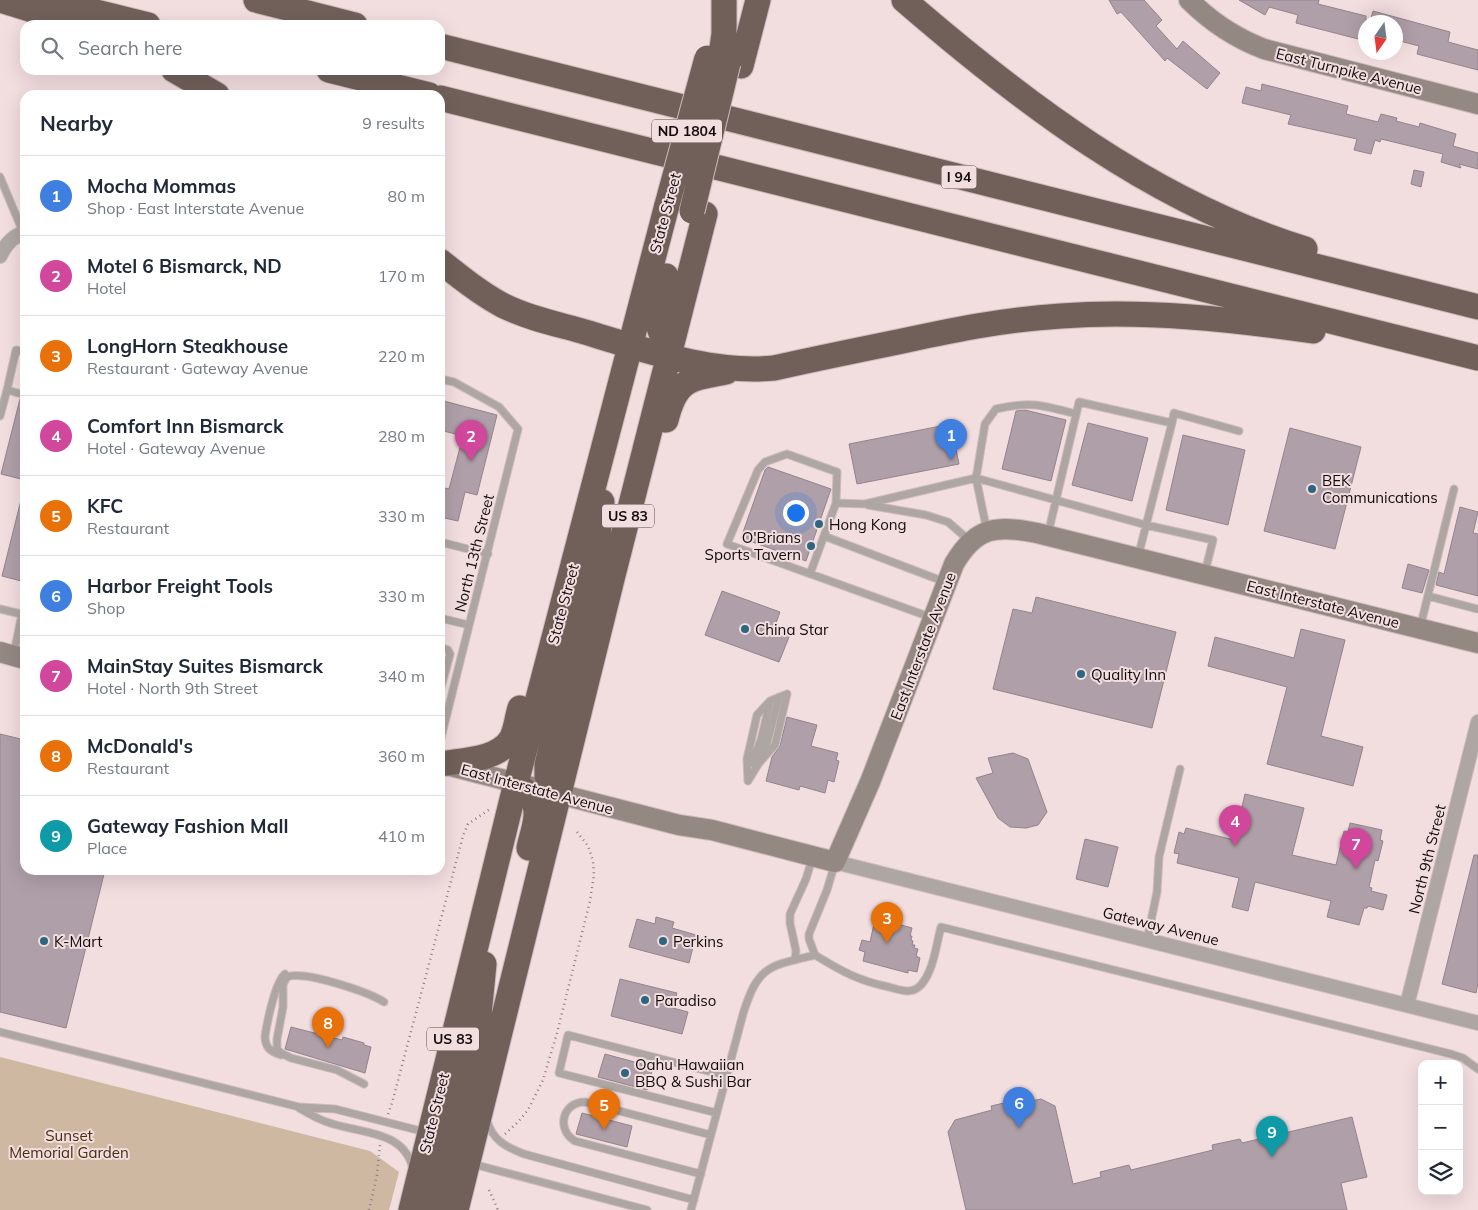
<!DOCTYPE html>
<meta charset="utf-8">
<style>
:root{--surface:#fff;--page:#f2f2f3;--text:#1f2937;--muted:#747a83;--line:#e0e1e3;--accent:#ea580c}
body{margin:0;font-family:Mulish,sans-serif;background:var(--page);color:var(--text)}
.controls{position:absolute;right:15px;bottom:15px;display:grid;overflow:hidden;border-radius:10px;box-shadow:0 5px 20px #0002}
.controls button{width:45px;height:45px;display:grid;place-items:center;padding:0;border:0;border-bottom:1px solid var(--line);background:var(--surface);color:var(--text);font:25px sans-serif}
.compass{position:absolute;left:1358px;top:15px;width:45px;height:45px;border-radius:50%;background:var(--surface);box-shadow:0 5px 20px #0002;rotate:194deg}
.you{position:absolute;left:795px;top:512px;width:18px;height:18px;margin:-12px;border:4px solid #fff;border-radius:50%;background:#1a73e8;box-shadow:0 0 0 8px #1a73e833}
.badge{display:grid;place-items:center;width:32px;height:32px;border-radius:50%;background:var(--accent);color:#fff;font-size:16px;font-weight:700}
.pin{position:absolute;translate:-50% -41px;filter:drop-shadow(0 1px 2px #0008)}
.pin::after{content:'';position:absolute;top:26px;width:18px;height:15px;background:inherit;clip-path:polygon(0 0,100% 0,50% 100%)}
.list{margin:0;padding:0;list-style:none}
h2{display:flex;justify-content:space-between;align-items:center;height:65px;margin:0;padding:0 20px;font-size:21px}
h2 small{font-size:16px;font-weight:400;color:var(--muted)}
.list li{display:grid;grid-template-columns:32px 1fr auto;gap:15px;align-items:center;box-sizing:border-box;height:80px;padding:0 20px;border-top:1px solid var(--line)}
.list b{display:block;font-size:19px;white-space:nowrap}
.list p{margin:0;font-size:16px;white-space:nowrap;color:var(--muted)}
.list em{font-size:16px;font-style:normal;color:var(--muted)}
.icon{flex:none;width:28px;height:28px;fill:none;stroke:currentColor;stroke-width:2;stroke-linecap:round;stroke-linejoin:round}
.map{position:relative;flex:none;width:1478px;height:1210px;overflow:hidden}
.search{position:absolute;background:var(--surface);box-shadow:0 5px 20px #0002;left:20px;top:20px;width:425px;height:55px;display:flex;align-items:center;gap:12px;box-sizing:border-box;padding:0 18px;border-radius:15px;color:var(--muted);font-size:19px}
.panel{position:absolute;background:var(--surface);box-shadow:0 5px 20px #0002;left:20px;top:90px;width:425px;height:785px;border-radius:15px}
.map>svg:first-child{display:block}
.green{fill:#ceb8a1}
.building{fill:#af9fa8;stroke:#94838c}
.lines{fill:none;stroke-linecap:round;stroke-linejoin:round}
.lane-casing{stroke:#cebbbd;stroke-width:9}
.street-casing{stroke:#cebbbd;stroke-width:16}
.secondary-casing{stroke:#cebbbd;stroke-width:22}
.highway-casing{stroke:#cebbbd;stroke-width:27}
.path{stroke:#8c7d7f;stroke-width:2.5;stroke-dasharray:1 4;stroke-linecap:butt}
.lane{stroke:#aea6a3;stroke-width:7}
.street{stroke:#aea6a3;stroke-width:14}
.secondary{stroke:#948883;stroke-width:20}
.highway{stroke:#71605a;stroke-width:25}
.highway-bridge-casing{stroke:#cebbbd;stroke-width:27;stroke-linecap:butt}
.highway-bridge{stroke:#71605a;stroke-width:25}
.poi-dot{fill:#2d6680;stroke:#f2dddf;stroke-width:2}
.labels{text-anchor:middle;dominant-baseline:central;stroke-width:4;stroke-linejoin:round;paint-order:stroke}
.shield{fill:#f2dddf;stroke:#554a4b;stroke-width:1}
.shield-label{font-size:14px;font-weight:bold;fill:#120b0c}
.street-label{font-size:15px;fill:#120b0c;stroke:#f2dddf}
.poi-label{font-size:15px;fill:#120b0c;stroke:#f2dddf;text-anchor:start}
.park-label{font-size:15px;fill:#452c0d;stroke:#f2dddf}
</style>
<div class="map">
<svg width="1478" height="1210" viewBox="0 0 1478 1210">
<rect width="100%" height="100%" fill="#f2dddf"/>
<!-- green -->
<path class="green" d="M 0,1057 L 370,1151 L 399,1172 L 389,1210 L 0,1210 Z"/>
<!-- building -->
<path class="building" d="M 1109,0 L 1144,0 L 1162,20 L 1156,26 L 1177,49 L 1183,41 L 1220,73 L 1207,89 L 1167,58 L 1165,61 L 1121,12 L 1117,14 Z
M 1239,0 L 1319,0 L 1318,4 L 1366,16 L 1366,41 L 1296,23 L 1298,15 L 1269,7 L 1265,15 Z
M 1373,11 L 1450,32 L 1448,42 L 1478,50 L 1478,70 L 1417,54 L 1419,46 L 1396,40 L 1396,22 L 1370,22 Z
M 1262,84 L 1348,106 L 1346,114 L 1378,122 L 1381,114 L 1397,118 L 1396,121 L 1419,127 L 1420,123 L 1456,134 L 1453,146 L 1478,153 L 1478,169 L 1459,164 L 1461,168 L 1441,162 L 1443,154 L 1381,139 L 1380,142 L 1375,140 L 1371,154 L 1354,150 L 1357,139 L 1288,124 L 1291,115 L 1242,103 L 1246,87 L 1261,91 Z
M 1414,170 L 1424,172 L 1421,187 L 1411,184 Z
M 20,399 L 25,400 L 25,480 L 1,474 Z
M 440,400 L 497,415 L 477,495 L 465,492 L 458,521 L 440,517 L 440,487 L 449,489 L 463,436 L 440,430 Z
M 1025,410 L 1066,420 L 1051,481 L 1002,469 L 1016,411 Z
M 1088,423 L 1148,438 L 1132,501 L 1072,485 Z
M 951,424 L 959,464 L 857,484 L 849,444 Z
M 1290,428 L 1361,447 L 1335,549 L 1264,531 Z
M 1183,435 L 1245,450 L 1228,525 L 1166,510 Z
M 768,467 L 831,489 L 806,561 L 741,538 L 765,470 Z
M 21,500 L 25,501 L 25,582 L 2,576 Z
M 1460,507 L 1478,512 L 1473,533 L 1478,534 L 1478,596 L 1436,585 L 1439,572 L 1444,574 Z
M 1408,564 L 1429,570 L 1422,593 L 1402,588 Z
M 722,591 L 780,612 L 775,626 L 791,632 L 779,662 L 705,635 Z
M 1036,597 L 1176,632 L 1152,728 L 993,689 L 1013,609 L 1032,613 Z
M 1301,629 L 1345,640 L 1321,736 L 1363,747 L 1353,786 L 1267,764 L 1287,687 L 1208,666 L 1215,637 L 1294,658 Z
M 787,717 L 817,725 L 811,746 L 838,753 L 836,760 L 839,761 L 834,782 L 828,780 L 825,793 L 800,786 L 799,790 L 766,781 L 772,757 L 780,746 Z
M 0,734 L 25,740 L 25,870 L 105,870 L 66,1028 L 0,1012 Z
M 1013,753 L 1028,759 L 1047,812 L 1038,825 L 1026,828 L 1010,827 L 998,818 L 976,778 L 993,773 L 988,758 Z
M 1245,794 L 1304,808 L 1292,855 L 1336,865 L 1344,831 L 1348,832 L 1350,823 L 1382,830 L 1380,840 L 1383,841 L 1378,861 L 1375,860 L 1369,887 L 1372,888 L 1371,891 L 1387,895 L 1383,910 L 1368,906 L 1367,908 L 1364,908 L 1359,925 L 1327,917 L 1331,901 L 1255,882 L 1248,911 L 1232,907 L 1239,878 L 1177,863 L 1179,854 L 1174,853 L 1179,832 L 1184,834 L 1186,828 L 1234,840 Z
M 1085,839 L 1118,847 L 1108,887 L 1076,879 Z
M 1474,855 L 1478,855 L 1478,983 L 1476,993 L 1442,984 Z
M 881,914 L 896,918 L 894,923 L 912,928 L 910,936 L 912,936 L 911,940 L 913,941 L 912,945 L 915,945 L 914,948 L 918,949 L 916,956 L 920,958 L 917,972 L 908,970 L 908,973 L 863,961 L 865,952 L 859,950 L 862,940 L 870,942 L 875,919 L 880,920 Z
M 656,917 L 674,922 L 672,928 L 696,935 L 689,963 L 629,947 L 637,919 L 655,924 Z
M 620,979 L 677,993 L 673,1008 L 688,1012 L 682,1034 L 611,1016 Z
M 291,1027 L 342,1040 L 343,1037 L 364,1043 L 364,1045 L 371,1047 L 365,1073 L 285,1049 Z
M 605,1054 L 653,1067 L 647,1090 L 598,1077 Z
M 1021,1099 L 1022,1103 L 1041,1099 L 1055,1106 L 1073,1184 L 1101,1177 L 1100,1172 L 1129,1165 L 1131,1170 L 1213,1150 L 1212,1145 L 1240,1139 L 1242,1143 L 1352,1117 L 1367,1177 L 1341,1183 L 1347,1210 L 966,1210 L 948,1132 L 955,1120 L 992,1110 L 991,1106 Z
M 582,1113 L 632,1126 L 627,1147 L 576,1134 Z"/>
<g class="lines">
<defs>
<path id="lane" d="M 0,177 L 23,232
M 25,352 L 16,350 L 7,390 L 25,395
M 440,379 L 454,382 L 499,407 L 518,429 L 440,742
M 1076,414 C 1042,405 1031,401 996,409 L 985,424 L 976,478 L 1146,525 L 1213,540 L 1205,572
M 0,416 L 7,390
M 1172,423 L 1174,413 L 1239,431
M 836,503 L 865,504 L 976,478 L 987,531
M 868,505 L 926,515 L 948,522 L 970,541
M 1048,534 L 1079,402 L 1172,423 L 1138,557
M 824,536 L 945,582
M 440,542 L 488,554
M 810,574 L 836,503 L 837,472 L 787,454 L 765,462 L 758,470 L 727,544 L 930,617
M 1428,596 L 1477,609
M 0,609 L 25,615
M 440,618 L 469,625
M 1420,628 L 1454,489
M 440,647 L 448,650 L 450,654 L 440,691
M 14,653 L 22,614
M 440,711 L 447,712
M 751,763 L 761,740 L 770,702
M 754,764 L 767,743 L 779,697
M 748,781 L 747,759 L 757,715 L 770,701 L 787,694
M 748,781 L 759,763 L 775,745 L 787,694
M 1147,940 L 1157,892 L 1159,857 L 1180,769
M 815,955 L 809,939 L 809,934 L 827,890 L 835,863
M 795,960 L 796,951 L 790,923 L 790,914 L 806,879 L 812,859
M 0,1032 L 299,1107 L 335,1109 L 425,1132
M 281,1055 C 271,1052 265,1048 265,1036 C 267,1023 275,982 285,974
M 364,1084 L 337,1070 L 291,1058 L 281,1053 L 277,1049 L 277,1039 L 283,1007 L 283,984 L 287,977 C 304,970 368,992 384,1002
M 299,1108 C 309,1114 319,1120 330,1123 C 362,1134 404,1130 413,1169
M 717,1113 L 559,1073 L 568,1035 L 727,1076
M 487,1120 C 492,1140 506,1147 524,1154 L 694,1200
M 473,1164 L 647,1210
M 701,1174 L 575,1141 C 556,1130 562,1102 585,1102 L 711,1135
M 691,1210 L 743,1014 C 758,966 768,966 815,955 C 841,971 859,981 889,987 C 900,990 912,995 921,985 C 934,970 936,945 941,927 L 1451,1054 L 1463,1058 L 1478,1069"/>
<path id="street" d="M 0,256 C 5,245 13,236 25,232
M 835,862 L 1478,1023
M 1407,1005 L 1478,722"/>
<path id="secondary" d="M 1189,0 C 1211,22 1235,38 1264,49 L 1478,104
M 0,652 L 25,659
M 447,765 L 679,825 L 712,830 L 835,862 L 870,782 L 954,564 C 976,526 997,525 1037,533 L 1478,643"/>
<path id="highway" d="M 0,0 L 65,20
M 48,0 L 148,25
M 256,0 L 355,25
M 904,0 C 1022,102 1153,202 1305,249
M 440,46 L 1478,307
M 720,61 L 724,34 L 724,0
M 741,66 L 758,0
M 174,70 L 217,95
M 329,70 L 429,95
M 440,98 L 1478,358
M 440,261 C 460,277 480,293 502,305 C 528,318 557,324 585,332 C 645,350 710,374 774,368 C 818,358 863,349 907,340 C 958,329 1009,319 1061,316 C 1145,310 1230,319 1313,331
M 666,276 L 658,308 L 657,322 L 669,355
M 666,420 C 676,380 688,379 726,372
M 441,764 C 463,760 498,760 511,739 C 516,731 517,717 520,708
M 516,783 C 521,788 528,792 531,797 C 542,811 532,833 529,848
M 558,794 L 547,776 L 547,765 L 594,567 L 602,502
M 460,1156 L 454,1140 L 472,1061 L 479,1015 L 484,964
M 411,1210 L 516,783 L 667,205
M 434,1210 L 446,1161 L 446,1150 L 438,1140
M 456,1210 L 613,575 L 705,214"/>
</defs>
<!-- lane casing -->
<use href="#lane" class="lane-casing"/>
<!-- street casing -->
<use href="#street" class="street-casing"/>
<!-- secondary casing -->
<use href="#secondary" class="secondary-casing"/>
<!-- highway casing -->
<use href="#highway" class="highway-casing"/>
<!-- path -->
<path class="path" d="M 388,1114 L 392,1103 L 463,836 L 468,824 L 490,809
M 505,1134 L 518,1122 L 528,1110 L 543,1080 L 557,1033 L 590,901 L 594,875 L 593,861 L 588,846 L 577,832
M 489,1190 L 498,1210
M 369,1210 L 377,1175 L 380,1145"/>
<!-- lane -->
<use href="#lane" class="lane"/>
<!-- street -->
<use href="#street" class="street"/>
<!-- secondary -->
<use href="#secondary" class="secondary"/>
<!-- highway -->
<use href="#highway" class="highway"/>
<defs>
<path id="highway-bridge" d="M 667,205 L 707,58
M 692,211 L 728,63"/>
</defs>
<!-- highway-bridge casing -->
<use href="#highway-bridge" class="highway-bridge-casing"/>
<!-- highway-bridge -->
<use href="#highway-bridge" class="highway-bridge"/>
</g>
<!-- markers -->
<g class="poi-dot">
<circle cx="1312" cy="489" r="5"/>
<circle cx="819" cy="524" r="5"/>
<circle cx="811" cy="546" r="5"/>
<circle cx="745" cy="629" r="5"/>
<circle cx="1081" cy="674" r="5"/>
<circle cx="44" cy="941" r="5"/>
<circle cx="663" cy="941" r="5"/>
<circle cx="645" cy="1000" r="5"/>
<circle cx="625" cy="1073" r="5"/>
</g>
<g class="labels">
<!-- shield labels -->
<g class="shield">
<rect x="652" y="119.5" width="70" height="23" rx="4"/>
<rect x="941.5" y="165.5" width="35" height="23" rx="4"/>
<rect x="602" y="504.5" width="52" height="23" rx="4"/>
<rect x="427" y="1027.5" width="52" height="23" rx="4"/>
</g>
<g class="shield-label">
<text x="687" y="131">ND 1804</text>
<text x="959" y="177">I 94</text>
<text x="628" y="516">US 83</text>
<text x="453" y="1039">US 83</text>
</g>
<!-- street labels -->
<g class="street-label">
<text transform="translate(1349 71) rotate(14)">East Turnpike Avenue</text>
<text transform="translate(665 213) rotate(-75)">State Street</text>
<text transform="translate(474 553) rotate(-76)">North 13th Street</text>
<text transform="translate(563 604) rotate(-75)">State Street</text>
<text transform="translate(1323 604) rotate(14)">East Interstate Avenue</text>
<text transform="translate(923 646) rotate(-69)">East Interstate Avenue</text>
<text transform="translate(537 789) rotate(15)">East Interstate Avenue</text>
<text transform="translate(1427 859) rotate(-76)">North 9th Street</text>
<text transform="translate(1161 926) rotate(14)">Gateway Avenue</text>
<text transform="translate(434 1113) rotate(-76)">State Street</text>
</g>
<!-- poi labels -->
<g class="poi-label">
<text x="1322" y="480">BEK<tspan x="1322" dy="17">Communications</tspan></text>
<text x="829" y="524">Hong Kong</text>
<text x="801" y="537" text-anchor="end">O'Brians<tspan x="801" dy="17">Sports Tavern</tspan></text>
<text x="755" y="629">China Star</text>
<text x="1091" y="674">Quality Inn</text>
<text x="54" y="941">K-Mart</text>
<text x="673" y="941">Perkins</text>
<text x="655" y="1000">Paradiso</text>
<text x="635" y="1064">Oahu Hawaiian<tspan x="635" dy="17">BBQ &amp; Sushi Bar</tspan></text>
</g>
<!-- park labels -->
<g class="park-label">
<text x="69" y="1135">Sunset<tspan x="69" dy="17">Memorial Garden</tspan></text>
</g>
</g>
</svg>
<div class="controls">
<button>+</button>
<button>−</button>
<button><svg class="icon" aria-label="layers" viewBox="0 0 24 24"><path d="M12 4l9 5-9 5-9-5zM3 14l9 5 9-5"/></svg></button>
</div>
<svg class="compass" viewBox="-18 -18 36 36"><path d="M0-13l5 13h-10z" fill="#e53935"/><path d="M0 13l5-13h-10z" fill="#747a83"/></svg>
<div class="you"></div>
<div class="pin badge" style="left:951px;top:460px;background:#3f7fe0">1</div>
<div class="pin badge" style="left:471px;top:461px;background:#d1479c">2</div>
<div class="pin badge" style="left:887px;top:943px;background:#e8710a">3</div>
<div class="pin badge" style="left:1235px;top:846px;background:#d1479c">4</div>
<div class="pin badge" style="left:604px;top:1130px;background:#e8710a">5</div>
<div class="pin badge" style="left:1019px;top:1128px;background:#3f7fe0">6</div>
<div class="pin badge" style="left:1356px;top:869px;background:#d1479c">7</div>
<div class="pin badge" style="left:328px;top:1048px;background:#e8710a">8</div>
<div class="pin badge" style="left:1272px;top:1157px;background:#0f9aa8">9</div>
<div class="search"><svg class="icon" aria-label="search" viewBox="0 0 24 24"><circle cx="10" cy="10" r="6"/><path d="M15 15l6 6"/></svg>Search here</div>
<section class="panel">
<h2>Nearby<small>9 results</small></h2>
<ul class="list">
<li><span class="badge" style="background:#3f7fe0">1</span><div><b>Mocha Mommas</b><p>Shop · East Interstate Avenue</p></div><em>80 m</em></li>
<li><span class="badge" style="background:#d1479c">2</span><div><b>Motel 6 Bismarck, ND</b><p>Hotel</p></div><em>170 m</em></li>
<li><span class="badge" style="background:#e8710a">3</span><div><b>LongHorn Steakhouse</b><p>Restaurant · Gateway Avenue</p></div><em>220 m</em></li>
<li><span class="badge" style="background:#d1479c">4</span><div><b>Comfort Inn Bismarck</b><p>Hotel · Gateway Avenue</p></div><em>280 m</em></li>
<li><span class="badge" style="background:#e8710a">5</span><div><b>KFC</b><p>Restaurant</p></div><em>330 m</em></li>
<li><span class="badge" style="background:#3f7fe0">6</span><div><b>Harbor Freight Tools</b><p>Shop</p></div><em>330 m</em></li>
<li><span class="badge" style="background:#d1479c">7</span><div><b>MainStay Suites Bismarck</b><p>Hotel · North 9th Street</p></div><em>340 m</em></li>
<li><span class="badge" style="background:#e8710a">8</span><div><b>McDonald's</b><p>Restaurant</p></div><em>360 m</em></li>
<li><span class="badge" style="background:#0f9aa8">9</span><div><b>Gateway Fashion Mall</b><p>Place</p></div><em>410 m</em></li>
</ul>
</section>
</div>
